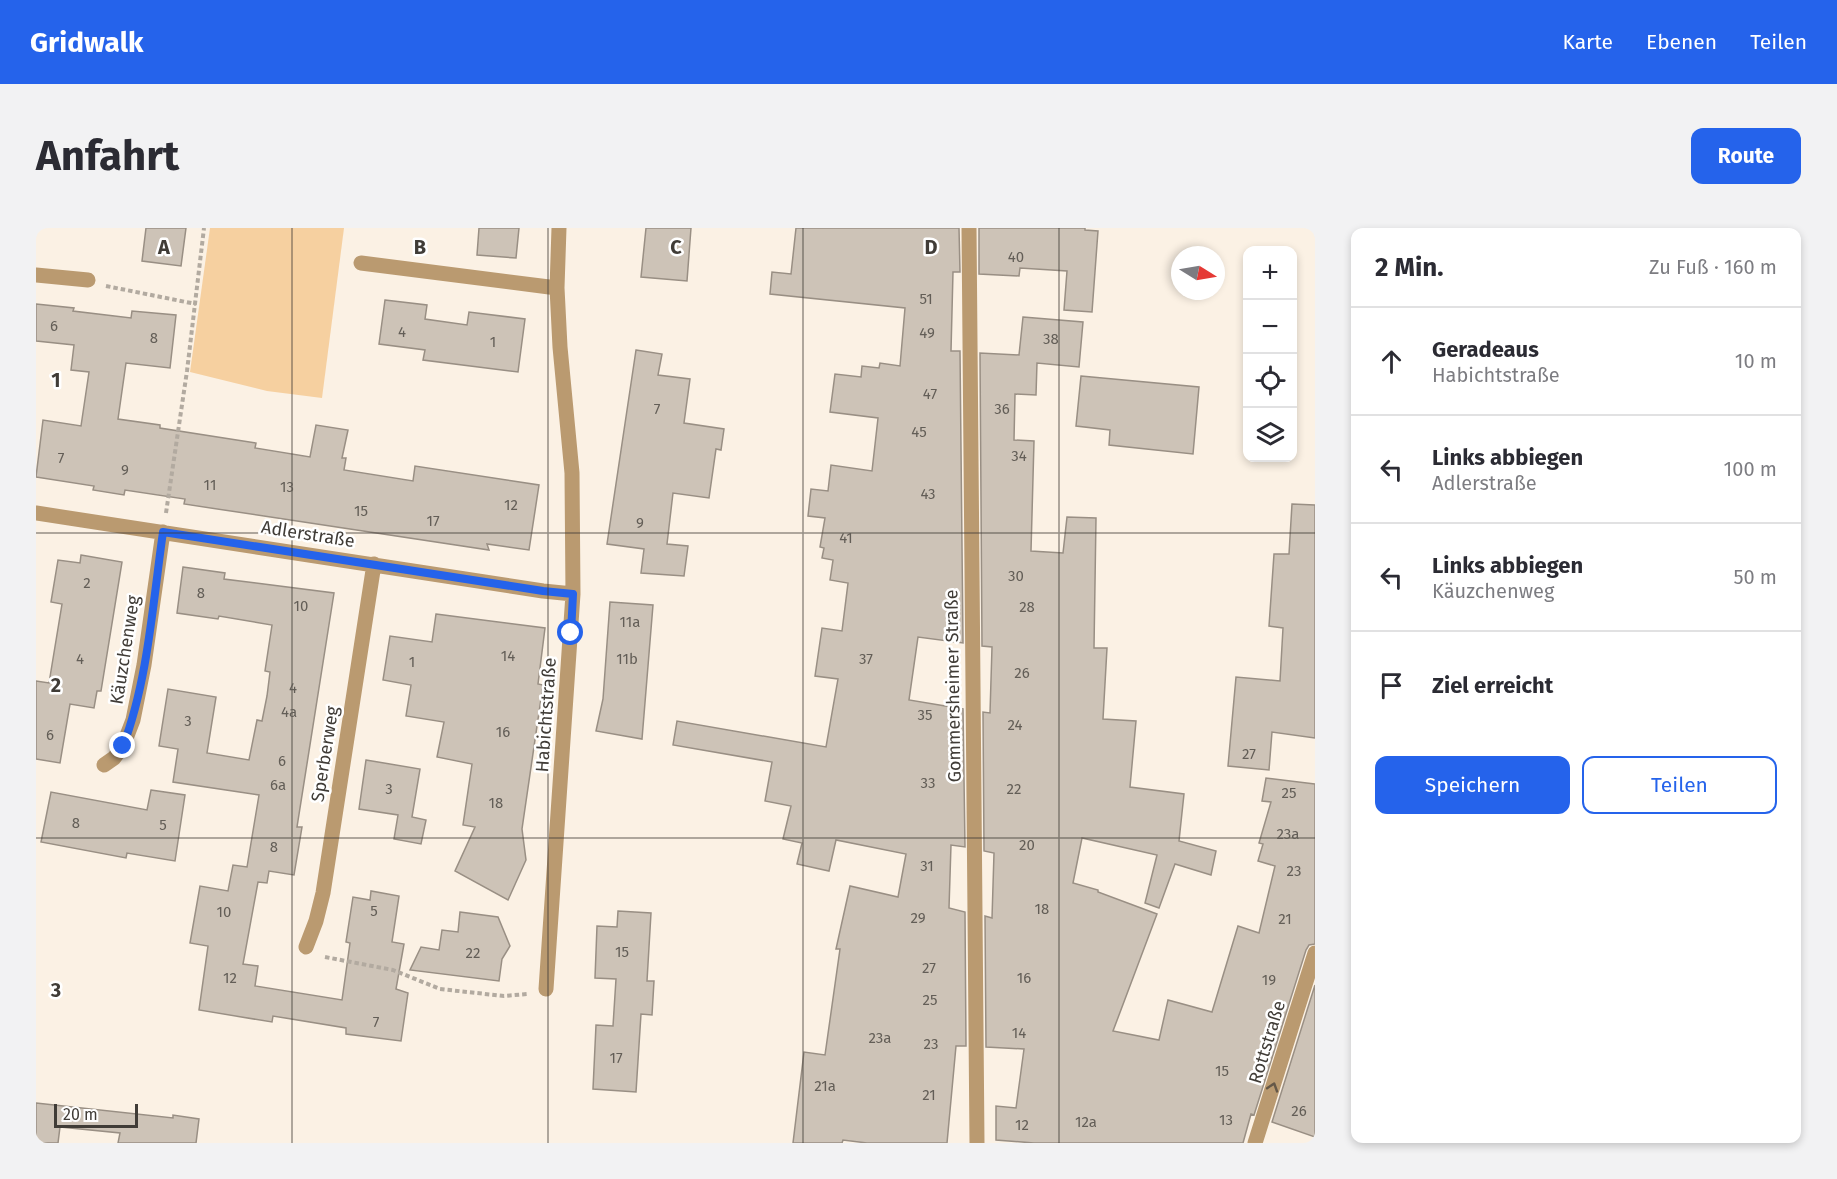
<!DOCTYPE html>
<html lang="de">
<meta charset="utf-8">
<style>
:root{--surface:#fff;--page:#f2f2f3;--text:#2b2b33;--muted:#7c7c81;--line:#e1e1e2;--accent:#2563eb}
body{margin:0;font-family:"Fira Sans",sans-serif;background:var(--page);color:var(--text)}
.controls{position:absolute;right:18px;top:18px;display:grid;overflow:hidden;border-radius:12px;box-shadow:0 3px 9px #0003}
.controls button{width:54px;height:54px;display:grid;place-items:center;padding:0;border:0;border-bottom:2px solid var(--line);background:var(--surface);color:var(--text);font:30px sans-serif}
.compass{position:absolute;left:1135px;top:18px;width:54px;height:54px;border-radius:50%;background:var(--surface);box-shadow:0 3px 9px #0003;rotate:101deg}
.scale{position:absolute;left:18px;bottom:15px;width:84px;box-sizing:border-box;padding-left:6px;border:3px solid #403c37;border-top:0;font-size:16px;line-height:21px;white-space:nowrap;color:#403c37;-webkit-text-stroke:4px #fff;paint-order:stroke}
.stop{position:absolute;width:18px;height:18px;margin:-14px;border:4px solid #2563eb;border-radius:50%;background:#fff}
.stop.end{background:#2563eb;border-color:#fff;box-shadow:0 2px 6px #0008}
.list{margin:0;padding:0;list-style:none}
h2{display:flex;justify-content:space-between;align-items:center;height:78px;margin:0;padding:0 24px;font-size:26px}
h2 small{font-size:20px;font-weight:400;color:var(--muted)}
.list li{display:grid;grid-template-columns:39px 1fr auto;gap:18px;align-items:center;box-sizing:border-box;height:108px;padding:0 24px;border-top:2px solid var(--line)}
.list b{display:block;font-size:22px;white-space:nowrap}
.list p{margin:0;font-size:20px;white-space:nowrap;color:var(--muted)}
.list em{font-size:20px;font-style:normal;color:var(--muted)}
.actions{display:flex;gap:12px;padding:18px 24px}
.actions a{flex:1;padding:14px 0;border:2px solid var(--accent);border-radius:12px;text-align:center;font-size:21px;color:var(--accent)}
.actions .main{background:var(--accent);color:#fff}
.icon{flex:none;width:33px;height:33px;fill:none;stroke:currentColor;stroke-width:2;stroke-linecap:round;stroke-linejoin:round}
.map{position:relative;flex:none;width:1279px;height:915px;overflow:hidden;border-radius:12px}
header{display:flex;align-items:center;gap:36px;box-sizing:border-box;height:84px;padding:0 30px;background:var(--accent);color:#fff}
header strong{font-size:28px}
nav{display:flex;gap:33px;margin-inline-start:auto;font-size:21px}
.intro{display:flex;align-items:center;justify-content:space-between;box-sizing:border-box;height:144px;padding:0 36px}
h1{margin:0;font-size:42px}
.button{padding:15px 27px;border-radius:12px;background:var(--accent);color:#fff;font-size:21px;font-weight:700}
main{display:flex;gap:36px;padding:0 36px}
aside{flex:1;background:var(--surface);border-radius:12px;box-shadow:0 3px 9px #0003}
.map>svg:first-child{display:block}
.green{fill:#f6d0a0}
.building{fill:#cdc3b7;stroke:#998f84;stroke-width:1.5}
.lines{fill:none;stroke-linecap:round;stroke-linejoin:round}
.path{stroke:#b2aaa0;stroke-width:4;stroke-dasharray:4.5 3;stroke-linecap:butt}
.minor{stroke:#ba9a70;stroke-width:15}
.oneway{stroke:#655848}
.route{stroke:#2563eb;stroke-width:8}
.grid{fill:none;stroke:#403c37;stroke-width:1.5;stroke-opacity:0.55}
.labels{text-anchor:middle;dominant-baseline:central;stroke-width:5;stroke-linejoin:round;paint-order:stroke}
.number-label{font-size:15px;fill:#635e57}
.street-label{font-size:18px;fill:#403c37;stroke:#fff}
.grid-label{font-size:20px;text-anchor:middle;font-weight:bold;fill:#403c37;stroke:#fff;stroke-width:5;stroke-linejoin:round;paint-order:stroke}
</style>
<header>
<strong>Gridwalk</strong>
<nav><a>Karte</a><a>Ebenen</a><a>Teilen</a></nav>
</header>
<div class="intro"><h1>Anfahrt</h1><a class="button">Route</a></div>
<main>
<div class="map">
<svg width="1279" height="915" viewBox="0 0 1279 915">
<rect width="100%" height="100%" fill="#fbf1e4"/>
<!-- green -->
<path class="green" d="M 174,0 L 308,0 L 286,170 L 231,163 L 154,144 Z"/>
<!-- building -->
<path class="building" d="M 110,0 L 150,0 L 145,38 L 106,33 Z
M 443,0 L 483,0 L 480,30 L 441,27 Z
M 610,0 L 655,0 L 651,53 L 605,49 Z
M 760,0 L 923,0 L 924,44 L 917,44 L 915,123 L 924,123 L 927,415 L 882,409 L 873,472 L 927,481 L 929,619 L 915,617 L 913,680 L 929,684 L 930,818 L 920,818 L 911,915 L 831,915 L 807,912 L 806,915 L 757,915 L 768,824 L 789,827 L 804,721 L 800,721 L 814,658 L 862,669 L 870,626 L 800,612 L 793,643 L 761,636 L 766,615 L 747,611 L 755,578 L 729,573 L 736,534 L 637,517 L 641,493 L 790,519 L 802,451 L 779,448 L 786,400 L 806,403 L 812,355 L 794,352 L 797,332 L 786,330 L 788,320 L 784,319 L 789,290 L 772,288 L 775,261 L 792,263 L 795,237 L 836,243 L 842,190 L 794,184 L 799,146 L 825,149 L 826,138 L 843,140 L 844,135 L 864,138 L 869,80 L 734,66 L 736,44 L 755,46 Z
M 943,0 L 1049,0 L 1049,2 L 1062,3 L 1056,84 L 1028,82 L 1031,43 L 984,40 L 983,48 L 943,46 Z
M 349,72 L 391,77 L 389,91 L 431,97 L 433,84 L 489,91 L 482,144 L 387,132 L 389,122 L 343,116 Z
M 0,76 L 38,80 L 37,83 L 95,90 L 96,83 L 140,87 L 134,140 L 90,135 L 82,191 L 124,197 L 124,200 L 220,215 L 219,220 L 274,229 L 280,197 L 312,202 L 306,230 L 310,230 L 308,242 L 377,253 L 379,238 L 503,257 L 493,322 L 451,316 L 453,322 L 148,276 L 149,271 L 89,262 L 88,267 L 57,262 L 58,258 L 0,249 L 7,192 L 45,198 L 53,144 L 35,142 L 38,117 L 0,113 Z
M 987,89 L 1047,94 L 1043,139 L 1001,135 L 1000,167 L 979,166 L 978,212 L 998,213 L 995,323 L 1027,325 L 1031,289 L 1060,290 L 1058,420 L 1071,420 L 1067,491 L 1100,493 L 1094,559 L 1148,566 L 1143,613 L 1180,623 L 1175,647 L 1139,636 L 1123,680 L 1109,675 L 1121,627 L 1046,610 L 1037,655 L 1062,662 L 1062,664 L 1121,686 L 1077,803 L 1123,812 L 1132,772 L 1176,784 L 1202,698 L 1223,705 L 1239,638 L 1222,633 L 1227,616 L 1223,615 L 1235,574 L 1226,573 L 1230,550 L 1279,556 L 1279,716 L 1273,717 L 1270,722 L 1218,887 L 1215,886 L 1207,915 L 998,915 L 960,912 L 960,878 L 980,880 L 988,821 L 950,819 L 949,688 L 956,690 L 958,625 L 948,623 L 947,484 L 954,485 L 956,419 L 946,418 L 944,125 L 983,127 Z
M 600,122 L 626,126 L 622,147 L 654,151 L 648,195 L 688,201 L 685,222 L 680,221 L 673,270 L 637,265 L 631,316 L 652,318 L 648,348 L 605,345 L 608,321 L 571,316 Z
M 1045,148 L 1163,159 L 1157,226 L 1073,217 L 1074,202 L 1040,198 Z
M 1256,276 L 1279,277 L 1279,510 L 1236,504 L 1233,542 L 1192,538 L 1200,449 L 1244,453 L 1247,400 L 1233,398 L 1238,326 L 1253,326 Z
M 45,327 L 86,334 L 65,463 L 61,463 L 58,480 L 34,476 L 24,535 L 0,531 L 0,453 L 13,455 L 26,376 L 15,374 L 22,332 L 44,335 Z
M 147,339 L 189,345 L 188,351 L 298,365 L 261,599 L 266,599 L 258,647 L 233,643 L 231,655 L 222,654 L 207,736 L 222,738 L 219,758 L 306,772 L 314,715 L 310,714 L 317,669 L 334,672 L 335,663 L 363,668 L 356,714 L 368,716 L 360,761 L 372,765 L 365,813 L 310,806 L 310,800 L 237,788 L 236,794 L 163,782 L 172,718 L 154,715 L 164,658 L 192,663 L 197,637 L 211,639 L 223,567 L 137,554 L 142,521 L 123,518 L 132,461 L 180,469 L 171,525 L 213,532 L 221,492 L 226,493 L 231,468 L 234,444 L 229,443 L 236,397 L 183,388 L 182,391 L 141,385 Z
M 574,374 L 617,377 L 606,511 L 560,503 L 567,471 Z
M 400,386 L 509,400 L 502,456 L 507,457 L 486,601 L 490,632 L 472,672 L 419,643 L 439,599 L 427,597 L 436,536 L 401,529 L 408,494 L 370,488 L 375,457 L 347,452 L 354,408 L 396,414 Z
M 330,532 L 384,541 L 376,589 L 390,592 L 385,616 L 358,611 L 362,587 L 323,581 Z
M 115,562 L 149,567 L 139,633 L 91,625 L 90,630 L 5,614 L 15,564 L 111,582 Z
M 582,683 L 615,685 L 611,753 L 618,753 L 616,787 L 605,786 L 600,864 L 557,861 L 560,797 L 577,798 L 580,751 L 559,750 L 561,698 L 581,699 Z
M 424,684 L 462,689 L 474,718 L 466,731 L 463,753 L 374,742 L 385,719 L 403,722 L 406,702 L 422,704 Z
M 1279,757 L 1279,909 L 1236,894 Z
M 0,875 L 137,890 L 137,887 L 163,891 L 160,915 L 82,915 L 84,905 L 24,899 L 22,915 L 0,915 Z"/>
<g class="lines">
<!-- path -->
<path class="path" d="M 70,58 L 160,76
M 130,285 L 151,143 L 168,0
M 289,729 L 357,742 L 404,761 L 468,768 L 492,766"/>
<!-- minor -->
<path class="minor" d="M 933,0 L 941,915
M 325,35 L 521,60
M 0,47 L 52,52
M 0,285 L 507,363 L 537,366
M 68,537 L 78,530 L 87,518 L 97,492 L 108,437 L 127,304
M 270,719 L 280,693 L 287,665 L 338,336
M 510,761 L 537,366 L 536,245 L 524,119 L 521,60 L 523,0
M 1219,915 L 1279,725"/>
</g>
<!-- one-way arrows -->
<defs><path id="oneway-chevron" d="M-2-3.5L2.5 0L-2 3.5" fill="none" stroke-width="1.6" stroke-linecap="round" stroke-linejoin="round" transform="scale(1.5)"/></defs>
<use class="oneway" href="#oneway-chevron" transform="translate(1237 859) rotate(-72)"/>
<g class="lines">
<!-- route -->
<path class="route" d="M 87,518 C 112,453 117,373 127,304 L 507,363 L 537,366 L 535,405"/>
</g>
<!-- grid -->
<path class="grid" d="M 256,0 L 256,915M 512,0 L 512,915M 767,0 L 767,915M 1023,0 L 1023,915M 0,305 L 1279,305M 0,610 L 1279,610"/>
<g class="labels">
<!-- number labels -->
<g class="number-label">
<text x="980" y="29">40</text>
<text x="890" y="71">51</text>
<text x="18" y="98">6</text>
<text x="366" y="104">4</text>
<text x="891" y="105">49</text>
<text x="118" y="110">8</text>
<text x="1015" y="111">38</text>
<text x="457" y="114">1</text>
<text x="894" y="166">47</text>
<text x="621" y="181">7</text>
<text x="966" y="181">36</text>
<text x="883" y="204">45</text>
<text x="983" y="228">34</text>
<text x="25" y="230">7</text>
<text x="89" y="242">9</text>
<text x="174" y="257">11</text>
<text x="251" y="259">13</text>
<text x="892" y="266">43</text>
<text x="475" y="277">12</text>
<text x="325" y="283">15</text>
<text x="397" y="293">17</text>
<text x="604" y="295">9</text>
<text x="810" y="310">41</text>
<text x="980" y="348">30</text>
<text x="51" y="355">2</text>
<text x="165" y="365">8</text>
<text x="265" y="378">10</text>
<text x="991" y="379">28</text>
<text x="594" y="394">11a</text>
<text x="472" y="428">14</text>
<text x="44" y="431">4</text>
<text x="591" y="431">11b</text>
<text x="830" y="431">37</text>
<text x="376" y="434">1</text>
<text x="986" y="445">26</text>
<text x="257" y="460">4</text>
<text x="253" y="484">4a</text>
<text x="889" y="487">35</text>
<text x="152" y="493">3</text>
<text x="979" y="497">24</text>
<text x="467" y="504">16</text>
<text x="14" y="507">6</text>
<text x="1213" y="526">27</text>
<text x="246" y="533">6</text>
<text x="892" y="555">33</text>
<text x="242" y="557">6a</text>
<text x="353" y="561">3</text>
<text x="978" y="561">22</text>
<text x="1253" y="565">25</text>
<text x="460" y="575">18</text>
<text x="40" y="595">8</text>
<text x="127" y="597">5</text>
<text x="1252" y="606">23a</text>
<text x="991" y="617">20</text>
<text x="238" y="619">8</text>
<text x="891" y="638">31</text>
<text x="1258" y="643">23</text>
<text x="1006" y="681">18</text>
<text x="338" y="683">5</text>
<text x="188" y="684">10</text>
<text x="882" y="690">29</text>
<text x="1249" y="691">21</text>
<text x="586" y="724">15</text>
<text x="437" y="725">22</text>
<text x="893" y="740">27</text>
<text x="194" y="750">12</text>
<text x="988" y="750">16</text>
<text x="1233" y="752">19</text>
<text x="894" y="772">25</text>
<text x="340" y="794">7</text>
<text x="983" y="805">14</text>
<text x="844" y="810">23a</text>
<text x="895" y="816">23</text>
<text x="580" y="830">17</text>
<text x="1186" y="843">15</text>
<text x="789" y="858">21a</text>
<text x="893" y="867">21</text>
<text x="1263" y="883">26</text>
<text x="1190" y="892">13</text>
<text x="1050" y="894">12a</text>
<text x="986" y="897">12</text>
</g>
<!-- street labels -->
<g class="street-label">
<text transform="translate(272 306) rotate(9)">Adlerstraße</text>
<text transform="translate(89 422) rotate(-81)">Käuzchenweg</text>
<text transform="translate(917 458) rotate(-91)">Gommersheimer Straße</text>
<text transform="translate(510 487) rotate(-86)">Habichtstraße</text>
<text transform="translate(289 526) rotate(-81)">Sperberweg</text>
<text transform="translate(1231 814) rotate(-73)">Rottstraße</text>
</g>
</g>
<g class="grid-label">
<text x="128" y="26">A</text>
<text x="384" y="26">B</text>
<text x="640" y="26">C</text>
<text x="895" y="26">D</text>
<text x="20" y="159">1</text>
<text x="20" y="464">2</text>
<text x="20" y="769">3</text>
</g>
</svg>
<div class="controls">
<button>+</button>
<button>−</button>
<button><svg class="icon" aria-label="locate" viewBox="0 0 24 24"><circle cx="12" cy="12" r="6"/><path d="M12 2v4M12 18v4M2 12h4M18 12h4"/></svg></button>
<button><svg class="icon" aria-label="layers" viewBox="0 0 24 24"><path d="M12 4l9 5-9 5-9-5zM3 14l9 5 9-5"/></svg></button>
</div>
<svg class="compass" viewBox="-18 -18 36 36"><path d="M0-13l5 13h-10z" fill="#e53935"/><path d="M0 13l5-13h-10z" fill="#7c7c81"/></svg>
<div class="scale">20 m</div>
<div class="stop" style="left:535px;top:405px"></div>
<div class="stop end" style="left:87px;top:518px"></div>
</div>
<aside>
<h2>2 Min.<small>Zu Fuß · 160 m</small></h2>
<ul class="list">
<li><svg class="icon" aria-label="ahead" viewBox="0 0 24 24"><path d="M12 20V5M6 11l6-6 6 6"/></svg><div><b>Geradeaus</b><p>Habichtstraße</p></div><em>10 m</em></li>
<li><svg class="icon" aria-label="left" viewBox="0 0 24 24"><path d="M17 20v-9H6M10 6l-5 5 5 5"/></svg><div><b>Links abbiegen</b><p>Adlerstraße</p></div><em>100 m</em></li>
<li><svg class="icon" aria-label="left" viewBox="0 0 24 24"><path d="M17 20v-9H6M10 6l-5 5 5 5"/></svg><div><b>Links abbiegen</b><p>Käuzchenweg</p></div><em>50 m</em></li>
<li><svg class="icon" aria-label="arrive" viewBox="0 0 24 24"><path d="M6 21V4h12l-3 4 3 4H6"/></svg><div><b>Ziel erreicht</b></div></li>
</ul>
<div class="actions"><a class="main">Speichern</a><a>Teilen</a></div>
</aside>
</main>
